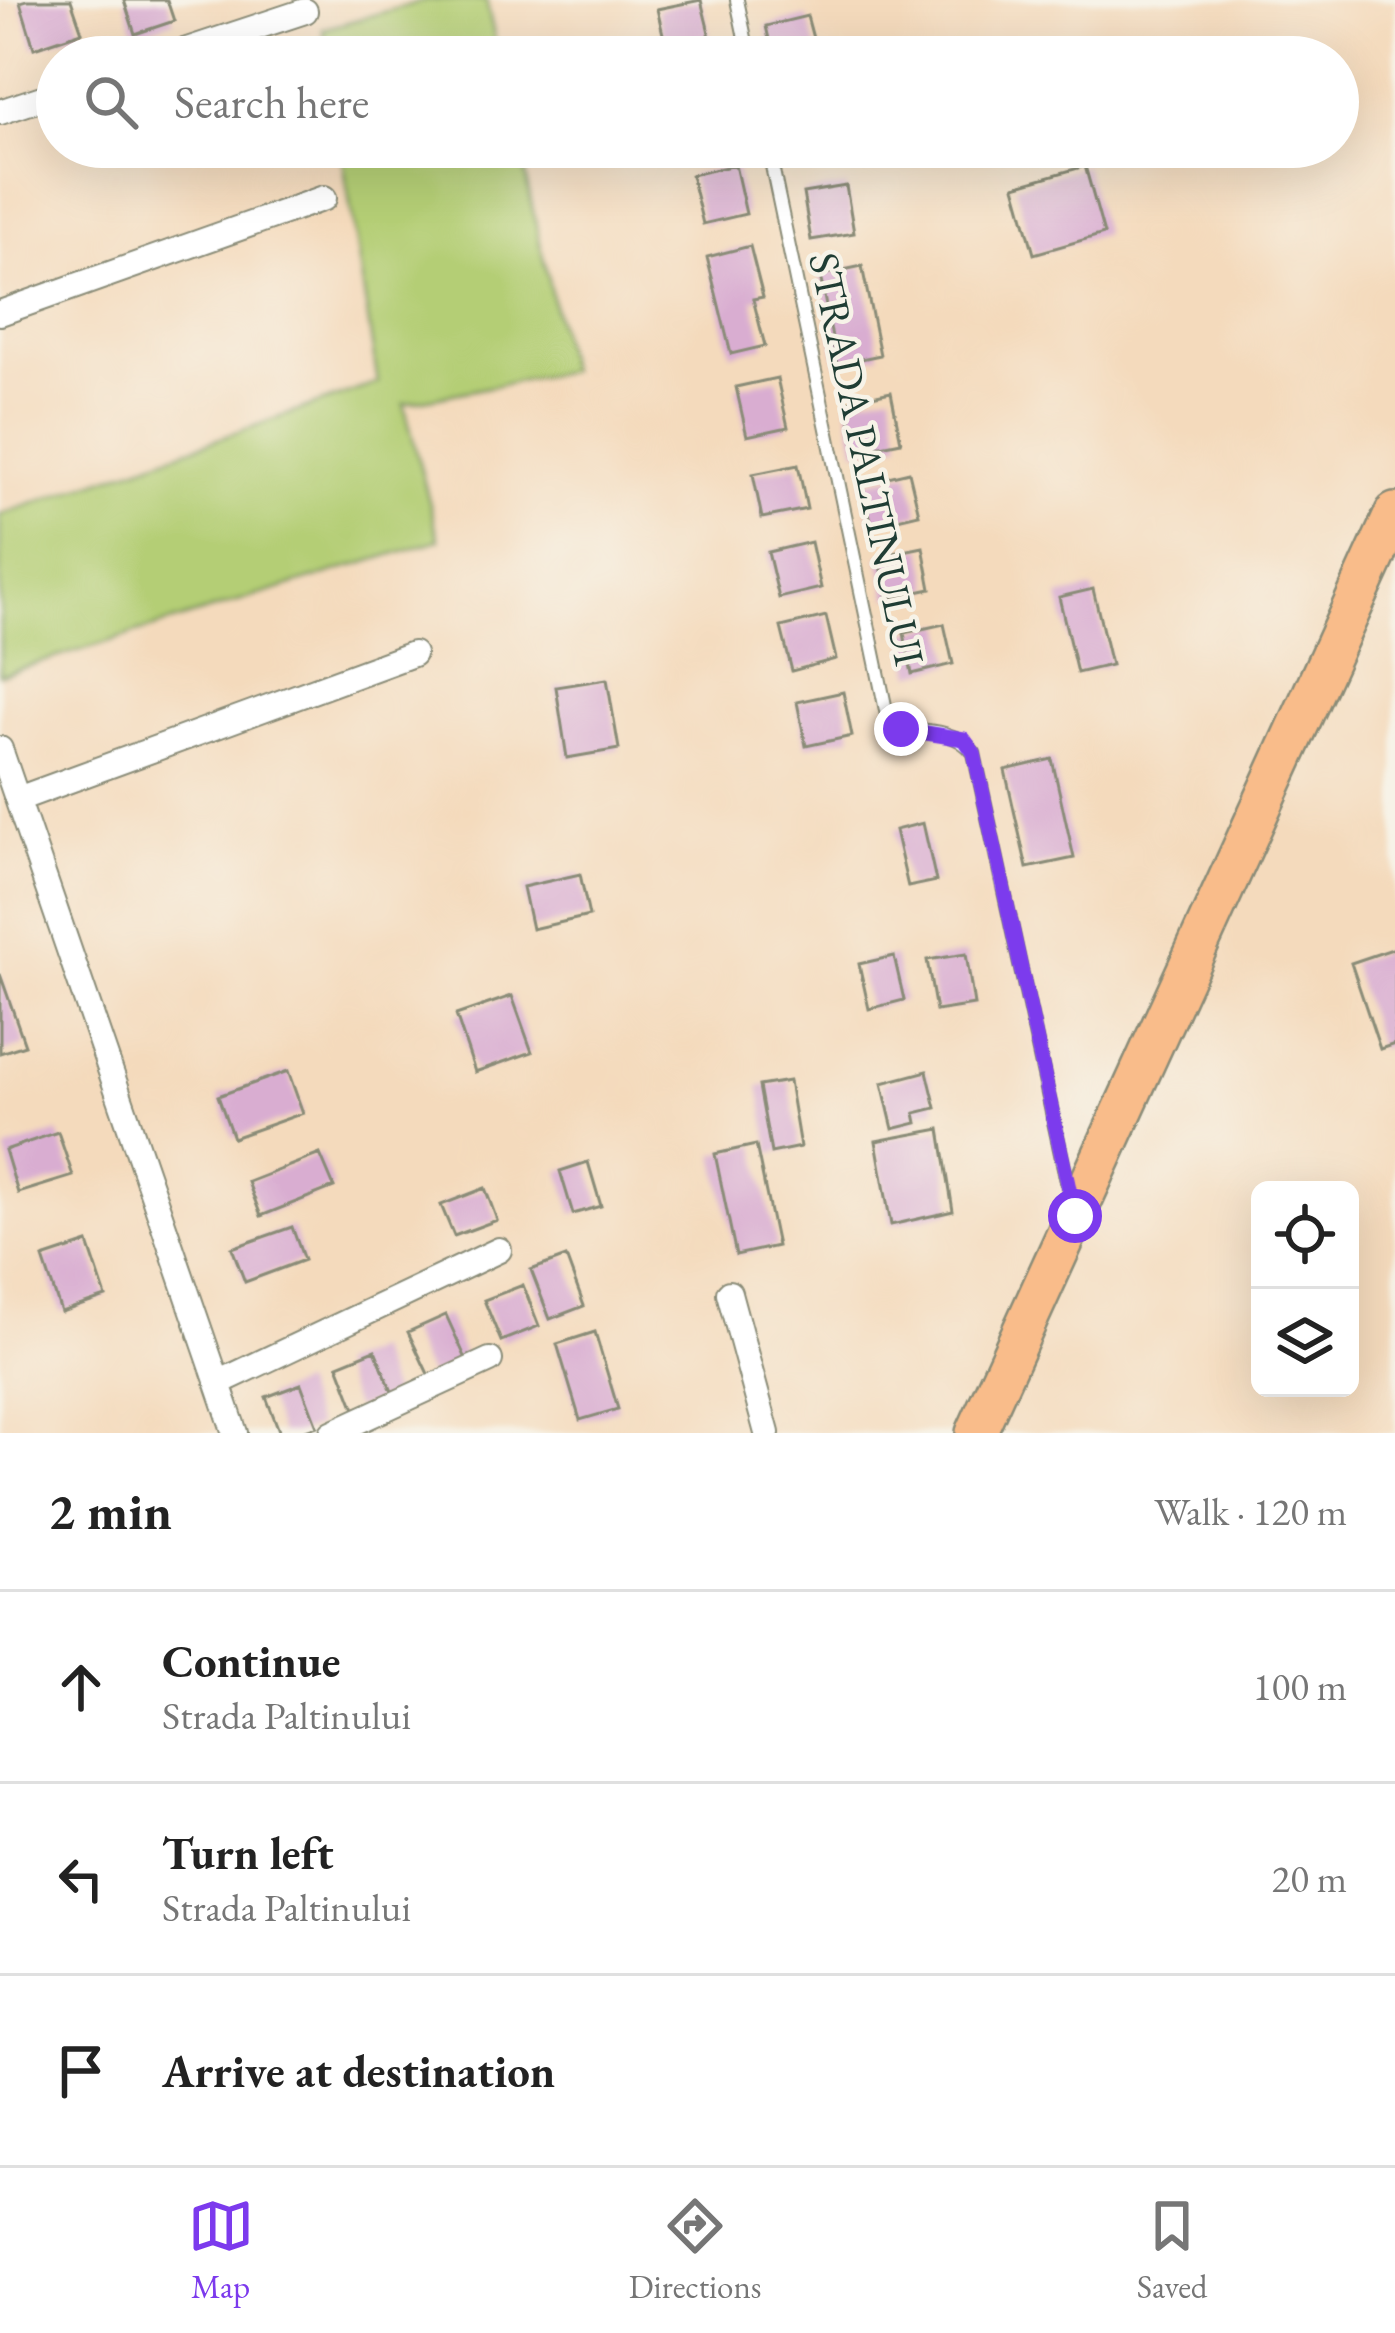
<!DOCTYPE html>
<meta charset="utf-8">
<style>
:root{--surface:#fff;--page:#f6f6f6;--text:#222;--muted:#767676;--line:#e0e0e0;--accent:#7c3aed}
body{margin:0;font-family:"EB Garamond",serif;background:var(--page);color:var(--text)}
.controls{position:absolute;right:36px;bottom:36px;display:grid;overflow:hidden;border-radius:18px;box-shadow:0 12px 48px #0002}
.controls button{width:108px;height:108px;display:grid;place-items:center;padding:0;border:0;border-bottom:3px solid var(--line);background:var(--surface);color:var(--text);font:60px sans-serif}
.stop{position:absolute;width:36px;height:36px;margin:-27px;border:9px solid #7c3aed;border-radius:50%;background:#fff}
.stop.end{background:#7c3aed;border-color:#fff;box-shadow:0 3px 12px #0008}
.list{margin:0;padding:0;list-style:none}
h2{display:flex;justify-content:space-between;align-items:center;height:156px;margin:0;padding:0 48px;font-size:51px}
h2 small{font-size:39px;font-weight:400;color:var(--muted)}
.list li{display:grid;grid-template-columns:78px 1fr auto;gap:36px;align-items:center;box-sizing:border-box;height:192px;padding:0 48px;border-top:3px solid var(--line)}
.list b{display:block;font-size:45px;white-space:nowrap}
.list p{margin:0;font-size:39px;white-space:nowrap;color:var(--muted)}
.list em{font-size:39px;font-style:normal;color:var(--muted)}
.icon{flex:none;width:66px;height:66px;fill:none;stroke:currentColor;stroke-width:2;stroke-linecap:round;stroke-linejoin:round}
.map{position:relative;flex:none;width:1395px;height:1433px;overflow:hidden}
.search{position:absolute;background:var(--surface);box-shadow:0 12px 48px #0002;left:36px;right:36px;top:36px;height:132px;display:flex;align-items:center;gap:30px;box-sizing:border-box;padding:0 42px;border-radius:66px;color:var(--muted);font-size:45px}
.sheet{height:732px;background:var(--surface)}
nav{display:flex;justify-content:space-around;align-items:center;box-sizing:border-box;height:168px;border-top:3px solid var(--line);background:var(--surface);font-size:33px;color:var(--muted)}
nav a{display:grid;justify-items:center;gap:6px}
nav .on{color:var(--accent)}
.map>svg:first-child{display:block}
.green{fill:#b4ce74;stroke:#6a8654;stroke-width:3}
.building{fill:#d9add1}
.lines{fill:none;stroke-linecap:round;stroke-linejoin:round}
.lane-casing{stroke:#8a8c78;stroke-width:16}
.street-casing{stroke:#8a8c78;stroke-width:28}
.primary-casing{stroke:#8a8c78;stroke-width:44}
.lane{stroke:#fff;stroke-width:12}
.street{stroke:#fff;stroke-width:24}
.primary{stroke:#f9bc8a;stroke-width:39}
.route{stroke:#7c3aed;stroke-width:15}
.labels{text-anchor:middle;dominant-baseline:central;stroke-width:9;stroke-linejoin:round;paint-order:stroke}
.street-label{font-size:42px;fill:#1f3d34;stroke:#f7f3e8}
</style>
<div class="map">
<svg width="1395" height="1433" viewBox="0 0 1395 1433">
<rect width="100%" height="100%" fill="#f7f3e8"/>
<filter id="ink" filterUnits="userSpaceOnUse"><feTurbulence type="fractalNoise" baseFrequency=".00833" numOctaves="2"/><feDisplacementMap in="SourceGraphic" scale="24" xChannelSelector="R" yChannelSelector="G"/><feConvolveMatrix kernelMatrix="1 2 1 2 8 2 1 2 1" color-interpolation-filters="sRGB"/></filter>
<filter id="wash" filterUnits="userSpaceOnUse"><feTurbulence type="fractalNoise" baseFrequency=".004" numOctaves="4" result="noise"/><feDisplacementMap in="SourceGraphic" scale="48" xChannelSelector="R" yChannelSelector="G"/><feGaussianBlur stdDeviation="2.7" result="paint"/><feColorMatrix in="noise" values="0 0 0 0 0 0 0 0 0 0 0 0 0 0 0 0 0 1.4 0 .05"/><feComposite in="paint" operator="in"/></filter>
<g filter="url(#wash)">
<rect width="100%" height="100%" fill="#f4dabc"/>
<!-- green -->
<path class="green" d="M 427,0 L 486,0 L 499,57 L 327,57 L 323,29 Z
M 341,147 L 519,147 L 568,371 L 404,404 L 439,540 L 0,675 L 0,515 L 378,383 Z"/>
<g id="blocks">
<!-- building -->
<path class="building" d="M 27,0 L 71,0 L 82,32 L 34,48 L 20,2 Z
M 124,0 L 167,0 L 174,21 L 135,34 Z
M 701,0 L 712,45 L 668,55 L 657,9 Z
M 807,16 L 818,57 L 773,57 L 766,26 Z
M 791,147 L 834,147 L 835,151 L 793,160 Z
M 735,165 L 746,214 L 703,224 L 691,175 Z
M 1085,166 L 1104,234 L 1034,254 L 1015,186 Z
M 846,186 L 854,233 L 811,240 L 803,193 Z
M 750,246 L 763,297 L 753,299 L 765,346 L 731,354 L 707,257 Z
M 862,266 L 880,355 L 837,364 L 820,275 Z
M 777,378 L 788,427 L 747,436 L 736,387 Z
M 891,392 L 901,442 L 856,451 L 847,401 Z
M 798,465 L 807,509 L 762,518 L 753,474 Z
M 909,472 L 919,514 L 872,525 L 862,483 Z
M 811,542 L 821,588 L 779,598 L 768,552 Z
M 923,547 L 931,589 L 888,598 L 879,556 Z
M 1093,589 L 1111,665 L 1077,673 L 1059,597 Z
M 826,616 L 836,659 L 792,671 L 781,627 Z
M 944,624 L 953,664 L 912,674 L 904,633 Z
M 607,679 L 619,749 L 567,758 L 556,687 Z
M 843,692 L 852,736 L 806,746 L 797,702 Z
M 1052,759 L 1074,858 L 1027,868 L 1005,770 Z
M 923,823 L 936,881 L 908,887 L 895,830 Z
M 580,874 L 589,916 L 532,929 L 523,887 Z
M 1395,948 L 1395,1044 L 1380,1049 L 1351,963 Z
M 966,954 L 974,1005 L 936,1011 L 927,960 Z
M 894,956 L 904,1000 L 869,1009 L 859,964 Z
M 0,974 L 25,1045 L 0,1053 Z
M 512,996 L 532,1052 L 475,1072 L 456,1015 Z
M 288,1071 L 303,1113 L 233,1138 L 218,1096 Z
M 927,1071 L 936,1108 L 915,1113 L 917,1123 L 893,1129 L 882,1083 Z
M 789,1081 L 800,1147 L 771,1153 L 759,1086 Z
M 940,1129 L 953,1211 L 891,1225 L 876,1141 Z
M 58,1132 L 73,1176 L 18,1193 L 5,1150 Z
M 756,1145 L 777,1246 L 736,1255 L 715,1154 Z
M 320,1154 L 334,1187 L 261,1216 L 248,1182 Z
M 588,1162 L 601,1206 L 573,1214 L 560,1171 Z
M 485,1188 L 497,1220 L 454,1236 L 441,1205 Z
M 292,1227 L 304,1260 L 245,1282 L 232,1248 Z
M 88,1243 L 106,1297 L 61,1312 L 43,1258 Z
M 566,1257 L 584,1306 L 550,1319 L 531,1270 Z
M 523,1285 L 539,1326 L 501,1341 L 484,1300 Z
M 446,1315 L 466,1359 L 429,1376 L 408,1332 Z
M 595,1332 L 618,1409 L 580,1420 L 557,1344 Z
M 375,1350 L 393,1394 L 355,1409 L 338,1365 Z
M 301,1384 L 317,1426 L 297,1433 L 280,1433 L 266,1397 Z"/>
</g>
</g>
<g filter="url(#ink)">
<use href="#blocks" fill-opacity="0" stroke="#8a8c78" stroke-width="3"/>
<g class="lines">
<defs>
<path id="lane" d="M 737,0 L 749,57
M 768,147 L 887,715 L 901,729 C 929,731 956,730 974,753 L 1071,1200"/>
<path id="street" d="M 166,57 L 305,11
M 0,112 L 57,93
M 0,313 L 324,198
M 0,749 L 235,1433
M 18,799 L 413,654
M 729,1293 L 767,1433
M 218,1383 L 499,1250
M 332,1433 L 490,1360"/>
<path id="primary" d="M 976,1433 L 1395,513"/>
</defs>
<!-- lane casing -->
<use href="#lane" class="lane-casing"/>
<!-- street casing -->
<use href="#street" class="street-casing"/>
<!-- primary casing -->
<use href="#primary" class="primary-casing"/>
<!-- lane -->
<use href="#lane" class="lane"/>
<!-- street -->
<use href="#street" class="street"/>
<!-- primary -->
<use href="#primary" class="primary"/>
</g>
</g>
<g class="lines" filter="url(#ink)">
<!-- route -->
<path class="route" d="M 901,729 L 964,739 L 974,753 L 1075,1216"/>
</g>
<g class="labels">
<!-- street labels -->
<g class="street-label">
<text transform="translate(867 459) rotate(78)">STRADA PALTINULUI</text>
</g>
</g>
</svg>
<div class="controls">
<button><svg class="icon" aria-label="locate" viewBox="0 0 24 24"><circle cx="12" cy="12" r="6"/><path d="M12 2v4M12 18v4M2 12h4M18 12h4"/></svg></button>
<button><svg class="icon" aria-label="layers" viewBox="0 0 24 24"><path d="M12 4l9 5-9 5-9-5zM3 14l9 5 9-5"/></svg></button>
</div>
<div class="stop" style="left:1075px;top:1216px"></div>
<div class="stop end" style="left:901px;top:729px"></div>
<div class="search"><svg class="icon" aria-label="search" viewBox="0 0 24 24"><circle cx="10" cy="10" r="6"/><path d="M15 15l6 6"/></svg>Search here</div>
</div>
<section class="sheet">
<h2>2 min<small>Walk · 120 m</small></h2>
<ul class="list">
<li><svg class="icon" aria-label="ahead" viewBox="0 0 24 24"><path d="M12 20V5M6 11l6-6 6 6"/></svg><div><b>Continue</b><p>Strada Paltinului</p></div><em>100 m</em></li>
<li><svg class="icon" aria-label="left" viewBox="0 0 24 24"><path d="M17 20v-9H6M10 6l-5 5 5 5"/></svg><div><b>Turn left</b><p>Strada Paltinului</p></div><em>20 m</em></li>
<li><svg class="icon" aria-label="arrive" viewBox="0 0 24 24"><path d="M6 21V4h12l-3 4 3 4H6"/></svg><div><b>Arrive at destination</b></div></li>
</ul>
</section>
<nav>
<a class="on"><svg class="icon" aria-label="map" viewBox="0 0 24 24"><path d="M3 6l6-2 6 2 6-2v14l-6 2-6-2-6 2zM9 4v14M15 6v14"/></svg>Map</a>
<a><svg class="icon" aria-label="directions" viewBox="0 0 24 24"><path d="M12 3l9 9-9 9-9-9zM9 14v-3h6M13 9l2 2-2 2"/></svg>Directions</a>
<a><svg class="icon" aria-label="saved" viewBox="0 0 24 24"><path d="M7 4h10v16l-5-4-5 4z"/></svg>Saved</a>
</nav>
